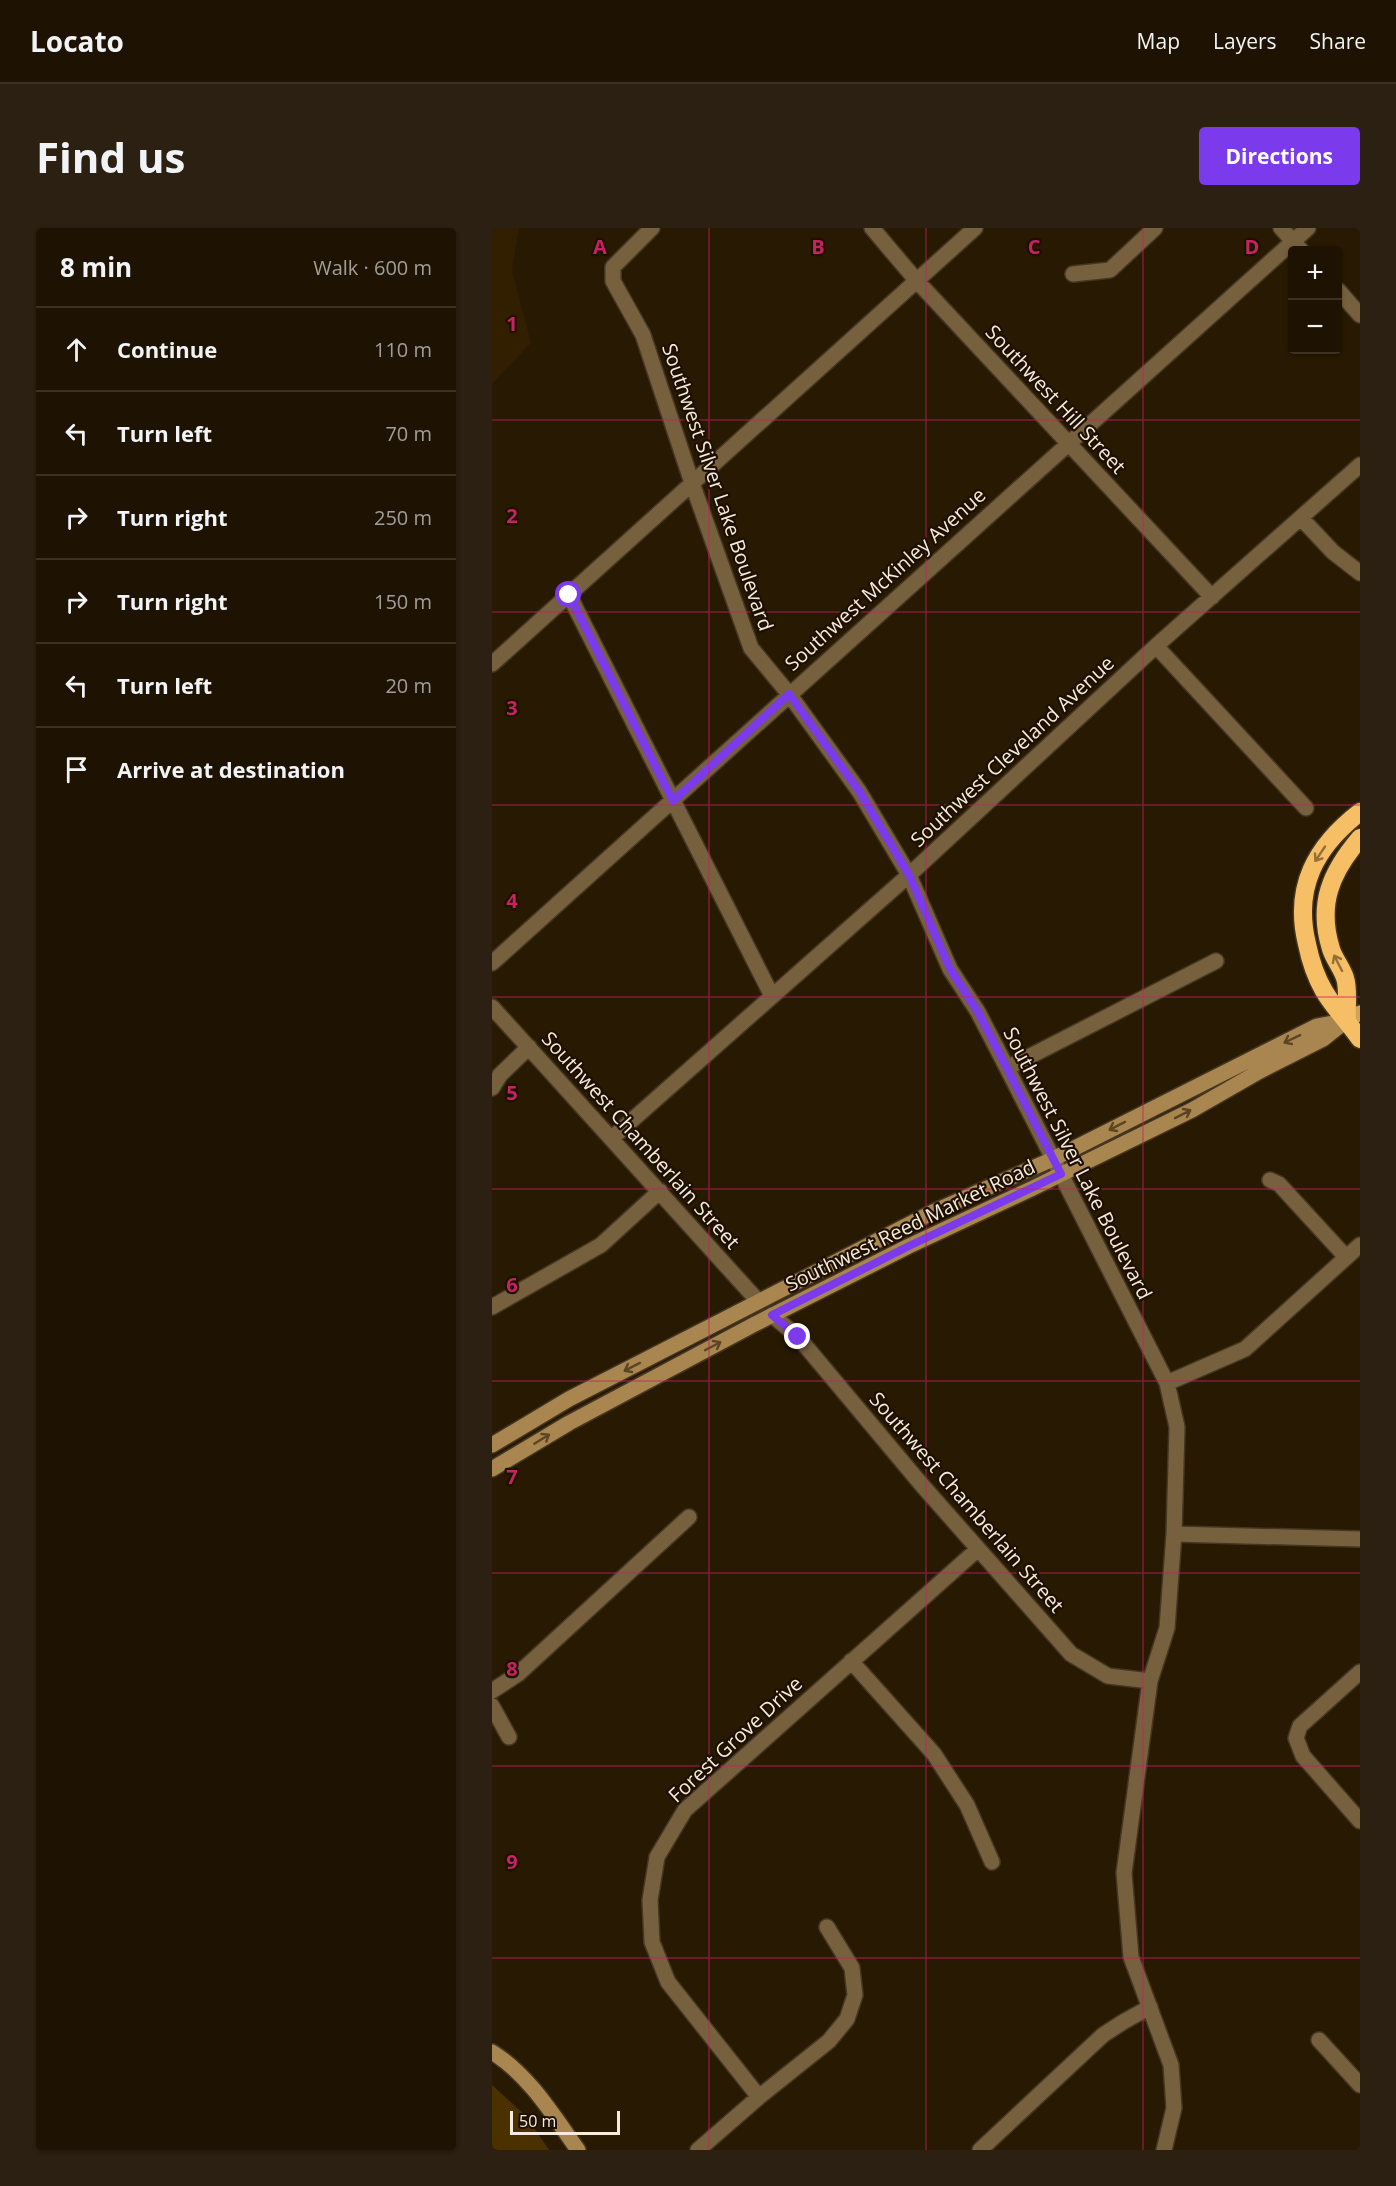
<!DOCTYPE html>
<meta charset="utf-8">
<style>
:root{--surface:#1e1302;--page:#2b2011;--text:#f1f3f6;--muted:#a19e99;--line:#3c3224;--accent:#7c3aed}
body{margin:0;font-family:"Open Sans",sans-serif;background:var(--page);color:var(--text)}
.controls{position:absolute;right:18px;top:18px;display:grid;overflow:hidden;border-radius:6px;box-shadow:0 2px 4px #0004}
.controls button{width:54px;height:54px;display:grid;place-items:center;padding:0;border:0;border-bottom:2px solid var(--line);background:var(--surface);color:var(--text);font:30px sans-serif}
.scale{position:absolute;left:18px;bottom:15px;width:110px;box-sizing:border-box;padding-left:6px;border:3px solid #f5ebdd;border-top:0;font-size:16px;line-height:21px;white-space:nowrap;color:#f5ebdd;-webkit-text-stroke:4px #1e1000;paint-order:stroke}
.stop{position:absolute;width:18px;height:18px;margin:-14px;border:4px solid #7c3aed;border-radius:50%;background:#fff}
.stop.end{background:#7c3aed;border-color:#fff;box-shadow:0 2px 6px #0008}
.list{margin:0;padding:0;list-style:none}
h2{display:flex;justify-content:space-between;align-items:center;height:78px;margin:0;padding:0 24px;font-size:26px}
h2 small{font-size:20px;font-weight:400;color:var(--muted)}
.list li{display:grid;grid-template-columns:39px 1fr auto;gap:18px;align-items:center;box-sizing:border-box;height:84px;padding:0 24px;border-top:2px solid var(--line)}
.list b{display:block;font-size:22px;white-space:nowrap}
.list em{font-size:20px;font-style:normal;color:var(--muted)}
.icon{flex:none;width:33px;height:33px;fill:none;stroke:currentColor;stroke-width:2;stroke-linecap:round;stroke-linejoin:round}
.map{position:relative;flex:none;width:868px;height:1922px;overflow:hidden;border-radius:6px}
header{display:flex;align-items:center;gap:36px;box-sizing:border-box;height:84px;padding:0 30px;background:var(--surface);border-bottom:2px solid var(--line)}
header strong{font-size:28px}
nav{display:flex;gap:33px;margin-inline-start:auto;font-size:21px}
.intro{display:flex;align-items:center;justify-content:space-between;box-sizing:border-box;height:144px;padding:0 36px}
h1{margin:0;font-size:42px}
.button{padding:15px 27px;border-radius:6px;background:var(--accent);color:#fff;font-size:21px;font-weight:700}
main{display:flex;gap:36px;padding:0 36px}
aside{flex:1;background:var(--surface);border-radius:6px;box-shadow:0 2px 4px #0004}
.map>svg:first-child{display:block}
.built{fill:#321f00}
.green{fill:#4b3100}
.lines{fill:none;stroke-linecap:round;stroke-linejoin:round}
.street-casing{stroke:#453621;stroke-width:18}
.secondary-casing{stroke:#453621;stroke-width:18}
.primary-casing{stroke:#453621;stroke-width:18}
.highway-casing{stroke:#453621;stroke-width:21}
.street{stroke:#76603e;stroke-width:15}
.secondary{stroke:#a9864f;stroke-width:15}
.primary{stroke:#d1a35a;stroke-width:15}
.highway{stroke:#f6be65;stroke-width:18}
.oneway{stroke:#957038}
.oneway2{stroke:#5d4524}
.route{stroke:#7c3aed;stroke-width:8}
.grid{fill:none;stroke:#c52362;stroke-width:1.5;stroke-opacity:0.55}
.labels{text-anchor:middle;dominant-baseline:central;stroke-width:4.5;stroke-linejoin:round;paint-order:stroke}
.street-label{font-size:20px;fill:#f5ebdd;stroke:#1e1000}
.grid-label{font-size:20px;text-anchor:middle;font-weight:bold;fill:#c52362;stroke:#1e1000;stroke-width:4.5;stroke-linejoin:round;paint-order:stroke}
</style>
<header>
<strong>Locato</strong>
<nav><a>Map</a><a>Layers</a><a>Share</a></nav>
</header>
<div class="intro"><h1>Find us</h1><a class="button">Directions</a></div>
<main>
<aside>
<h2>8 min<small>Walk · 600 m</small></h2>
<ul class="list">
<li><svg class="icon" aria-label="ahead" viewBox="0 0 24 24"><path d="M12 20V5M6 11l6-6 6 6"/></svg><div><b>Continue</b></div><em>110 m</em></li>
<li><svg class="icon" aria-label="left" viewBox="0 0 24 24"><path d="M17 20v-9H6M10 6l-5 5 5 5"/></svg><div><b>Turn left</b></div><em>70 m</em></li>
<li><svg class="icon" aria-label="right" viewBox="0 0 24 24"><path d="M7 20v-9h11M14 6l5 5-5 5"/></svg><div><b>Turn right</b></div><em>250 m</em></li>
<li><svg class="icon" aria-label="right" viewBox="0 0 24 24"><path d="M7 20v-9h11M14 6l5 5-5 5"/></svg><div><b>Turn right</b></div><em>150 m</em></li>
<li><svg class="icon" aria-label="left" viewBox="0 0 24 24"><path d="M17 20v-9H6M10 6l-5 5 5 5"/></svg><div><b>Turn left</b></div><em>20 m</em></li>
<li><svg class="icon" aria-label="arrive" viewBox="0 0 24 24"><path d="M6 21V4h12l-3 4 3 4H6"/></svg><div><b>Arrive at destination</b></div></li>
</ul>
</aside>
<div class="map">
<svg width="868" height="1922" viewBox="0 0 868 1922">
<rect width="100%" height="100%" fill="#281902"/>
<!-- built -->
<path class="built" d="M 0,0 L 27,0 L 20,42 L 39,115 L 0,156 Z"/>
<!-- green -->
<path class="green" d="M 0,1857 L 34,1888 L 57,1922 L 0,1922 Z"/>
<g class="lines">
<defs>
<path id="street" d="M 160,0 L 121,39 L 121,53 L 151,107 L 200,255 L 259,420 L 297,466 L 367,563 L 417,647 L 458,741 L 486,784 L 515,840 L 675,1155 L 685,1199 L 682,1306 L 675,1400 L 658,1453 L 632,1645 L 639,1729 L 679,1837 L 682,1880 L 672,1922
M 380,0 L 424,52 L 720,369
M 789,0 L 809,22
M 581,46 L 618,42 L 663,0
M 846,62 L 868,87
M 809,290 L 841,324 L 868,345
M 77,367 L 280,768
M 664,418 L 814,580
M 0,436 L 483,0
M 0,735 L 816,0
M 0,779 L 266,1073
M 515,840 L 724,733
M 0,860 L 8,847 L 37,819
M 120,910 L 417,647 L 664,418 L 868,237
M 778,952 L 787,956 L 854,1029
M 0,1079 L 109,1017 L 168,963
M 280,1087 L 306,1109 L 429,1256 L 579,1426 L 616,1448 L 658,1453
M 675,1155 L 753,1121 L 868,1017
M 682,1306 L 868,1311
M 359,1433 L 442,1526 L 475,1577 L 500,1634
M 868,1444 L 808,1498 L 804,1510 L 811,1528 L 868,1593
M 0,1463 L 26,1446 L 197,1289
M 0,1478 L 17,1509
M 827,1812 L 868,1857
M 267,1869 L 176,1754 L 160,1714 L 158,1672 L 165,1629 L 193,1582 L 486,1321
M 206,1922 L 267,1869 L 337,1813 L 355,1791 L 363,1767 L 360,1740 L 335,1699
M 488,1922 L 611,1807 L 631,1794 L 658,1779"/>
<path id="secondary" d="M 0,1217 L 77,1171 L 443,983 L 561,931 L 825,798 L 852,793
M 0,1241 L 77,1195 L 261,1097 L 417,1018 L 539,961 L 700,882 L 768,843 L 831,811 L 855,792
M 0,1824 C 37,1847 61,1887 86,1922"/>
<path id="primary" d="M 855,792 L 868,785"/>
<path id="highway" d="M 868,584 C 824,618 801,659 815,716 C 818,731 824,749 832,763 C 842,780 857,795 868,811
M 855,792 C 854,779 857,762 853,750 C 850,740 842,731 839,721 C 825,676 839,644 868,610"/>
</defs>
<!-- street casing -->
<use href="#street" class="street-casing"/>
<!-- secondary casing -->
<use href="#secondary" class="secondary-casing"/>
<!-- primary casing -->
<use href="#primary" class="primary-casing"/>
<!-- highway casing -->
<use href="#highway" class="highway-casing"/>
<!-- street -->
<use href="#street" class="street"/>
<!-- secondary -->
<use href="#secondary" class="secondary"/>
<!-- primary -->
<use href="#primary" class="primary"/>
<!-- highway -->
<use href="#highway" class="highway"/>
</g>
<!-- one-way arrows -->
<defs><path id="oneway-shaft" d="M-6 0H5M1.5-3L5.5 0L1.5 3" fill="none" stroke-width="1.6" stroke-linecap="round" stroke-linejoin="round" transform="scale(1.5)"/></defs>
<g class="oneway">
<use href="#oneway-shaft" transform="translate(828 626) rotate(124)"/>
<use href="#oneway-shaft" transform="translate(846 735) rotate(-117)"/>
</g>
<g class="oneway2">
<use href="#oneway-shaft" transform="translate(800 811) rotate(154)"/>
<use href="#oneway-shaft" transform="translate(691 886) rotate(-27)"/>
<use href="#oneway-shaft" transform="translate(625 898) rotate(153)"/>
<use href="#oneway-shaft" transform="translate(221 1118) rotate(-28)"/>
<use href="#oneway-shaft" transform="translate(140 1139) rotate(153)"/>
<use href="#oneway-shaft" transform="translate(50 1211) rotate(-32)"/>
</g>
<g class="lines">
<!-- route -->
<path class="route" d="M 77,367 L 181,573 L 297,466 L 367,563 L 417,647 L 458,741 L 486,784 L 569,946 L 417,1018 L 280,1087 L 306,1109"/>
</g>
<!-- grid -->
<path class="grid" d="M 217,0 L 217,1922M 434,0 L 434,1922M 651,0 L 651,1922M 0,192 L 868,192M 0,384 L 868,384M 0,577 L 868,577M 0,769 L 868,769M 0,961 L 868,961M 0,1153 L 868,1153M 0,1345 L 868,1345M 0,1538 L 868,1538M 0,1730 L 868,1730"/>
<g class="labels">
<!-- street labels -->
<g class="street-label">
<text transform="translate(564 171) rotate(47)">Southwest Hill Street</text>
<text transform="translate(226 259) rotate(71)">Southwest Silver Lake Boulevard</text>
<text transform="translate(393 351) rotate(-42)">Southwest McKinley Avenue</text>
<text transform="translate(520 523) rotate(-43)">Southwest Cleveland Avenue</text>
<text transform="translate(149 912) rotate(48)">Southwest Chamberlain Street</text>
<text transform="translate(586 935) rotate(63)">Southwest Silver Lake Boulevard</text>
<text transform="translate(418 997) rotate(-26)">Southwest Reed Market Road</text>
<text transform="translate(475 1274) rotate(49)">Southwest Chamberlain Street</text>
<text transform="translate(243 1511) rotate(-43)">Forest Grove Drive</text>
</g>
</g>
<g class="grid-label">
<text x="108" y="26">A</text>
<text x="326" y="26">B</text>
<text x="542" y="26">C</text>
<text x="760" y="26">D</text>
<text x="20" y="103">1</text>
<text x="20" y="295">2</text>
<text x="20" y="487">3</text>
<text x="20" y="680">4</text>
<text x="20" y="872">5</text>
<text x="20" y="1064">6</text>
<text x="20" y="1256">7</text>
<text x="20" y="1448">8</text>
<text x="20" y="1641">9</text>
</g>
</svg>
<div class="controls">
<button>+</button>
<button>−</button>
</div>
<div class="scale">50 m</div>
<div class="stop" style="left:77px;top:367px"></div>
<div class="stop end" style="left:306px;top:1109px"></div>
</div>
</main>
